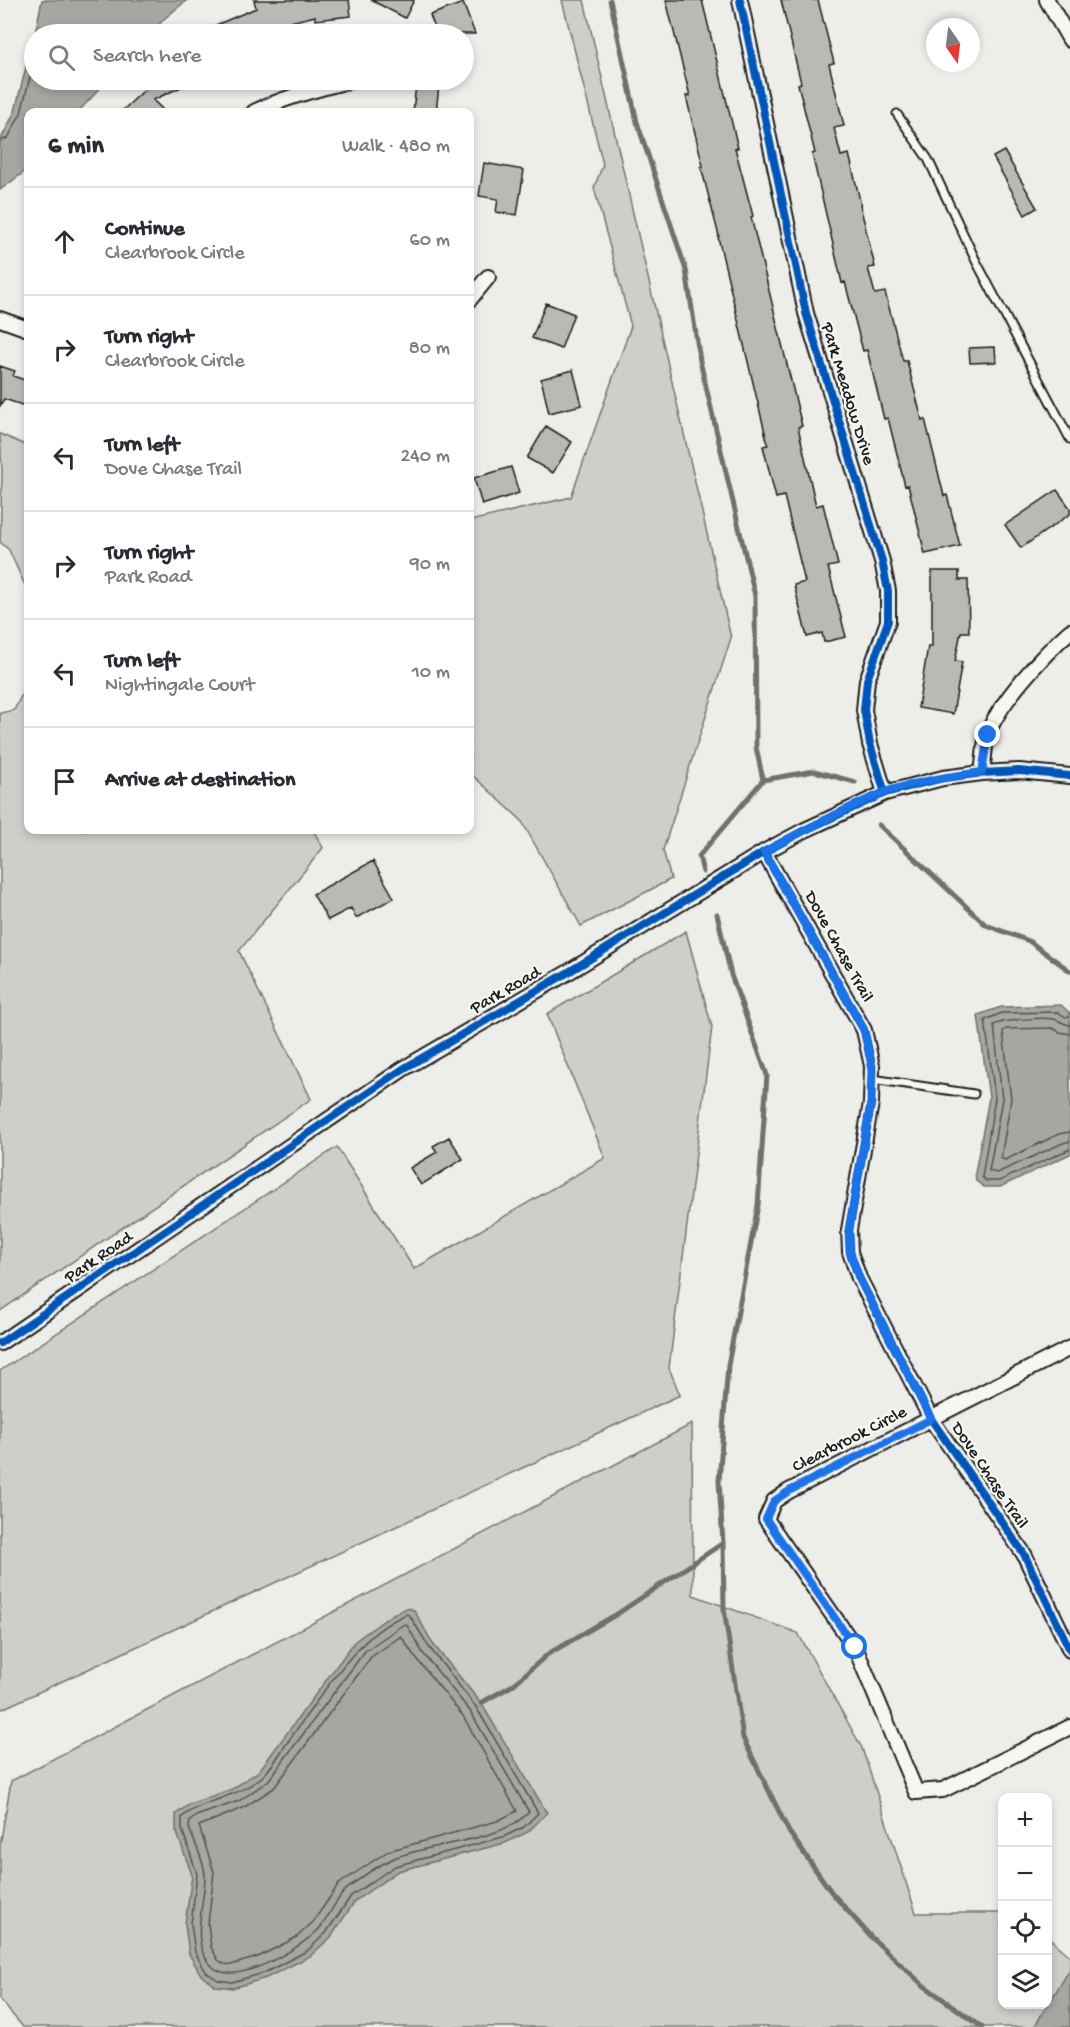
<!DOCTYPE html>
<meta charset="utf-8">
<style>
:root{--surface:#fff;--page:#f7f7f7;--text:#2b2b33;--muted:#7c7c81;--line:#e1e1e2}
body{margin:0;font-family:"Gochi Hand",sans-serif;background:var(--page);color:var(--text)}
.controls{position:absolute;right:18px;bottom:18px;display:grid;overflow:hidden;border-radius:12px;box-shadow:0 3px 9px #0003}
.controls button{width:54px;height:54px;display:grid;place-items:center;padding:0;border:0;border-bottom:2px solid var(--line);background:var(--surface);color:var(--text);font:30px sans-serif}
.compass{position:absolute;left:926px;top:18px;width:54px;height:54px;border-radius:50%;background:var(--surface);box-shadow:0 3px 9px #0003;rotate:166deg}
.stop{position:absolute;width:18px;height:18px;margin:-14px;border:4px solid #1a73e8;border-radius:50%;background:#fff}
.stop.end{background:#1a73e8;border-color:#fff;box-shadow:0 2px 6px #0008}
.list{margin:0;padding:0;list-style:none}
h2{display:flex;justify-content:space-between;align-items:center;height:78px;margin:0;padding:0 24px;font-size:26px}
h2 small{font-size:20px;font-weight:400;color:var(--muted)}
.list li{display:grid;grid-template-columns:39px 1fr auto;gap:18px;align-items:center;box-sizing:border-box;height:108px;padding:0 24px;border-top:2px solid var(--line)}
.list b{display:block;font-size:22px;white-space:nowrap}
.list p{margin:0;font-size:20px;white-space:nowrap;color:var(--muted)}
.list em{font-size:20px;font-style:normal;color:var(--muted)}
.icon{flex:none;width:33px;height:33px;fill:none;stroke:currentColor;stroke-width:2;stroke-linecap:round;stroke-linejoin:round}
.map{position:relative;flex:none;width:1070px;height:2027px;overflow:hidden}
.search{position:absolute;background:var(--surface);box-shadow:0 3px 9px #0003;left:24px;top:24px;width:450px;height:66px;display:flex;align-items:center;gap:15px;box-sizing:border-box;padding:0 21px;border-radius:33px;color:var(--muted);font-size:22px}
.panel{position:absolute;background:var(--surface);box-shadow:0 3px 9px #0003;left:24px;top:108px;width:450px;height:726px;border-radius:12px}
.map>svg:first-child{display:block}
.green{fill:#cececb;stroke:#757574;stroke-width:1.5}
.water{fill:#a6a6a3;stroke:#6f6f6d;stroke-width:1.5}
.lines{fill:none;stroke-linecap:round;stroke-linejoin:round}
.shore{stroke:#535352;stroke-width:1.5}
.stream{stroke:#6f6f6d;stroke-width:5}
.building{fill:#b9b9b6;stroke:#1c1c1c;stroke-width:1.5}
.lane-casing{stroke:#1c1c1c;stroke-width:11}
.street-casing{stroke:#1c1c1c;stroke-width:18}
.lane{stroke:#f6f6f2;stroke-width:7}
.street{stroke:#f6f6f2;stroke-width:14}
.cycleway-casing{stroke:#f6f6f2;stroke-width:11}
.cycleway{stroke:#0057b8;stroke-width:8}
.route{stroke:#1a73e8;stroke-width:8}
.labels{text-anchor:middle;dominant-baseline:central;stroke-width:4.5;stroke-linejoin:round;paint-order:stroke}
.street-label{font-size:18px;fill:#1c1c1c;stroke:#f6f6f2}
</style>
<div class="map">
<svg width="1070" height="2027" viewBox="0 0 1070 2027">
<rect width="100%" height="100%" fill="#edede9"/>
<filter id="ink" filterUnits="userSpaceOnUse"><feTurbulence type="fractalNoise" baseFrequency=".0167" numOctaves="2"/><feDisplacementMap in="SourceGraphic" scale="12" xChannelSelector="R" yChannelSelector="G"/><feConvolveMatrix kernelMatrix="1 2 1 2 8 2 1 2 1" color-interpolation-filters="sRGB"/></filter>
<g filter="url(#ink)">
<!-- green -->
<path class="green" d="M 562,0 L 584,0 L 731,638 L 663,850 L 671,879 L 581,926 L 521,820 L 470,773 L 470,521 L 571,497 L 631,326 L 594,188 L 603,164 Z
M 0,434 L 28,446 L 28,592 L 9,550 L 0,542 L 2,472 Z
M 28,683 L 28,830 L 313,830 L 323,848 L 239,951 L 311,1099 L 0,1311 L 0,713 L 14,710 Z
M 686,931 L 712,1027 L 669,1368 L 680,1395 L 0,1710 L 0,1371 L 337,1147 L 414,1269 L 605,1158 L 547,1014 Z
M 692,1424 L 693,1595 L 798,1633 L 862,1748 L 916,1913 L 1002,1913 L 1002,2004 L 1048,2004 L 1048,1937 L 1070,1956 L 1070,1970 L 1036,2027 L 23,2027 L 0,2000 L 0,1845 L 11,1781 Z"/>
<!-- water -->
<path class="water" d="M 42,0 L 187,0 L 165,18 L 150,34 L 35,34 Z
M 34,35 L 34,80 L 108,80 L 78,112 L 28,112 L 28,169 L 0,190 L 0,141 L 15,111 Z
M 1061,1005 L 1070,1013 L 1070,1154 L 1000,1187 L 984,1187 L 976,1181 L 975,1173 L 989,1098 L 978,1015 L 1001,1007 Z
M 407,1608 L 414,1610 L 433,1644 L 481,1703 L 547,1813 L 528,1832 L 505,1843 L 398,1871 L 355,1901 L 331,1937 L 310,1956 L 266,1978 L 233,1988 L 216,1986 L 201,1975 L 189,1954 L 185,1924 L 192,1875 L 176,1830 L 176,1814 L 190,1804 L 232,1789 L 259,1771 L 355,1641 L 393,1614 Z
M 1070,1969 L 1070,2027 L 1034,2027 Z"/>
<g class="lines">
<!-- shore -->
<path class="shore" d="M 0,141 L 8,138 L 21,113 L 34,61
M 1070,1017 L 1065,1017 L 1058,1012 L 1002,1013 L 985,1020 L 995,1098 L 982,1177 L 986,1181 L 999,1181 L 1070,1149
M 1070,1025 C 1064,1024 1062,1022 1057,1020 C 1048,1016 1002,1020 994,1025 L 1002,1099 L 989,1171 L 997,1173 L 1063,1143 L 1070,1141
M 1070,1034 L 1060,1032 L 1052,1028 L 1006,1029 L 1003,1031 L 1011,1099 L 1001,1158 L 1005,1160 L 1059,1134 L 1070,1132
M 407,1614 L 410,1616 L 429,1647 L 476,1707 L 538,1813 L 524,1827 L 503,1837 L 395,1866 L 351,1896 L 326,1933 L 307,1951 L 264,1973 L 232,1982 L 218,1980 L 206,1972 L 195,1952 L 191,1924 L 197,1874 L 182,1829 L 182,1817 C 204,1799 238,1798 263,1776 C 272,1767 280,1753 287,1743 C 319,1700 356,1634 407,1614 Z
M 404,1624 L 407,1625 L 422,1652 L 470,1711 L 529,1812 C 500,1843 431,1842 392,1859 C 377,1866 360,1878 347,1889 C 334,1900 329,1919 318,1930 C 300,1948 236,1988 213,1967 C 188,1946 205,1903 205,1876 C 205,1863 194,1841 189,1828 L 190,1821 L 196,1816 L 239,1801 L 268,1781 L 365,1651 Z
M 401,1636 L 415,1657 L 463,1716 L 517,1811 L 497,1821 L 388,1851 L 339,1884 L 313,1922 L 297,1937 L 258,1957 L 231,1965 L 224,1964 L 218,1960 L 211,1947 L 208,1924 L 214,1872 L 199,1826 L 243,1808 L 274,1788 L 371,1657 Z"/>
<!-- stream -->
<path class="stream" d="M 610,0 L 637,122 L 686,270 L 700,361 L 755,596 L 756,747 L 763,780
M 879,825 L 986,925 L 1029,941 L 1070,971
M 703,872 L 699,856 L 763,780 L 814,771 L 855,782
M 717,914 L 731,975 L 767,1075 L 758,1205 L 728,1365 L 719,1481 L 723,1543 L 724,1609 L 743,1738 L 789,1832 L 832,1893 L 870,1936 L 923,1985 L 982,2027
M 481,1703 L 513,1685 L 548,1654 L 617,1614 L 723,1543"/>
</g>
<!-- building -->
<path class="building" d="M 254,0 L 349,0 L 351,16 L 315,20 L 315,16 L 242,34 L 195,34 L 256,8 Z
M 371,0 L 414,0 L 405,18 Z
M 666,0 L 702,0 L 738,148 L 735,148 L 753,216 L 751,217 L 802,426 L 798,427 L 816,506 L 823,504 L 838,565 L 828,567 L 846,637 L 824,642 L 822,633 L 807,637 L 794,585 L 805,582 L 784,496 L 776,498 L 763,446 L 768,445 L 718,237 L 719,236 L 701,167 L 703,166 L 686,96 L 690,96 Z
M 781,0 L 818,0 L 834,63 L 829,64 L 844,126 L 834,128 L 841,156 L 849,154 L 861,205 L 860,205 L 875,267 L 868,268 L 875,294 L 885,292 L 903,361 L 907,361 L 922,420 L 925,419 L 944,496 L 947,495 L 960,546 L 925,554 L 908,485 L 905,486 L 888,418 L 884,419 L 867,350 L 863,351 L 845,282 L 842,283 L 812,154 L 815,153 L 798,84 L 801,83 Z
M 463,3 L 475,34 L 437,34 L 430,15 Z
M 155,80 L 196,80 L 153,100 L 165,112 L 121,112 Z
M 416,84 L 439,86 L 436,112 L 413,112 Z
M 1004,151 L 1037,208 L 1025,215 L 993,157 Z
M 484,163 L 524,170 L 517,215 L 496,212 L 498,199 L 479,196 Z
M 546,303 L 574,314 L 561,349 L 532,338 Z
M 995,347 L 996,362 L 970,363 L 969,348 Z
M 0,366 L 15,371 L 13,376 L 28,381 L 28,407 L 4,399 L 0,406 Z
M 573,370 L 582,405 L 549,413 L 541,379 Z
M 546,426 L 572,442 L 553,473 L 527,458 Z
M 511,467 L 519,493 L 482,505 L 474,478 Z
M 1057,490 L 1070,508 L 1070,514 L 1021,548 L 1005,525 Z
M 932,571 L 959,571 L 959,580 L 968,580 L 969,632 L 961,632 L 955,661 L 962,662 L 953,714 L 918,708 L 928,646 L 932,647 Z
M 373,861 L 394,898 L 356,918 L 351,908 L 328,920 L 313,894 Z
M 449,1137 L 463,1159 L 421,1185 L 410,1168 L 437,1152 L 433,1146 Z"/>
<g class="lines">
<defs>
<path id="lane" d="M 897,114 L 928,159 L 976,261 L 1070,439
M 872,1079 L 974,1094"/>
<path id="street" d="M 740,0 L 806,313 L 882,561 L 888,591 L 888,621 L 867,680 L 864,710 L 870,744 L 885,793
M 1047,0 L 1070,40
M 254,112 C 285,97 319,88 353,80
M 470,299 L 488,277
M 0,319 L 28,329
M 982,773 C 984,761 984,747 987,736 C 998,703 1044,654 1070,631
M 764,852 L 864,1030 L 872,1066 L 871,1103 L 849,1230 L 850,1252 L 859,1278 L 931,1419 L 1024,1554 L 1070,1650
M 0,1343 L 403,1069 L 567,973 L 764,852 L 805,830 L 885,793 L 943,778 L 982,773 L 1019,771 L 1070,776
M 1070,1348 L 789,1491 L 774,1501 L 766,1519 L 855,1647 L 916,1792 L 943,1790 L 1070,1727"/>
</defs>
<!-- lane casing -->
<use href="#lane" class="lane-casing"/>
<!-- street casing -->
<use href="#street" class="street-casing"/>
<!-- lane -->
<use href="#lane" class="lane"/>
<!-- street -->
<use href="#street" class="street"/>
<defs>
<path id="cycleway" d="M 740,0 L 806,313 L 882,561 L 888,591 L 888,621 L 867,680 L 864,710 L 870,744 L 885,793
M 764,852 L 864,1030 L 872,1066 L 871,1103 L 849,1230 L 850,1252 L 859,1278 L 931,1419 L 1024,1554 L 1070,1650
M 0,1343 L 403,1069 L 567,973 L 764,852 L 805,830 L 885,793 L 943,778 L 982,773 L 1019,771 L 1070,776"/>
</defs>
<!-- cycleway casing -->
<use href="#cycleway" class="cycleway-casing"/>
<!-- cycleway -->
<use href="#cycleway" class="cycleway"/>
</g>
</g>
<g class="lines" filter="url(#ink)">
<!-- route -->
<path class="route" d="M 855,1647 L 766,1519 L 774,1501 L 789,1491 L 931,1419 L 859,1278 L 850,1252 L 849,1230 L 871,1103 L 872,1066 L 864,1030 L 764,852 C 803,831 842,810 883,793 C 914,781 950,777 982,772 L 988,735"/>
</g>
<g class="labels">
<!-- street labels -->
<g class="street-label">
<text transform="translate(847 394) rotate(73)">Park Meadow Drive</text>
<text transform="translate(838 947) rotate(61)">Dove Chase Trail</text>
<text transform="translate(506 991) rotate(-30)">Park Road</text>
<text transform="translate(99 1258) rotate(-34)">Park Road</text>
<text transform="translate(850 1440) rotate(-27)">Clearbrook Circle</text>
<text transform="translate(989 1476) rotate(56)">Dove Chase Trail</text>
</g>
</g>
</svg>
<div class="controls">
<button>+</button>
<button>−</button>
<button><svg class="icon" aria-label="locate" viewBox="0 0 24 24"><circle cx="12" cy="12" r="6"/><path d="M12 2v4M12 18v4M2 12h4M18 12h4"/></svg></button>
<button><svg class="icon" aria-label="layers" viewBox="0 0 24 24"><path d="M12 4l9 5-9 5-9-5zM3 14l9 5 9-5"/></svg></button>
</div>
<svg class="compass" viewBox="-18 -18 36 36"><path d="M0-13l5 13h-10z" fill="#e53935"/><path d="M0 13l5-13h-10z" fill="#7c7c81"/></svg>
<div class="stop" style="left:855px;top:1647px"></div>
<div class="stop end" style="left:988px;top:735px"></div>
<div class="search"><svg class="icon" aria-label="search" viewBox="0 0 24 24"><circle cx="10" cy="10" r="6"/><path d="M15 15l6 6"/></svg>Search here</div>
<section class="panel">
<h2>6 min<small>Walk · 480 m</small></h2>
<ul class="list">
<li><svg class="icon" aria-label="ahead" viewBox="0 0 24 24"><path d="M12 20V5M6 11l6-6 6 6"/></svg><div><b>Continue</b><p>Clearbrook Circle</p></div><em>60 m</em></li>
<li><svg class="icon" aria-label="right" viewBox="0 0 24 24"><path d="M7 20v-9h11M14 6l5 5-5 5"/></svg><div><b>Turn right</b><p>Clearbrook Circle</p></div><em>80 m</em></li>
<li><svg class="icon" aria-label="left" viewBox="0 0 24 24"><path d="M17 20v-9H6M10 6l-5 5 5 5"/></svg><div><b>Turn left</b><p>Dove Chase Trail</p></div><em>240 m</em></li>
<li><svg class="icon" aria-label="right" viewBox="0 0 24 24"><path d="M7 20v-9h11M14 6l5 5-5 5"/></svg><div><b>Turn right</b><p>Park Road</p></div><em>90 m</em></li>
<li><svg class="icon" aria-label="left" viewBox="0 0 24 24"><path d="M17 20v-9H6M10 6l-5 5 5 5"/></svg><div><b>Turn left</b><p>Nightingale Court</p></div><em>10 m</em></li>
<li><svg class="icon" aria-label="arrive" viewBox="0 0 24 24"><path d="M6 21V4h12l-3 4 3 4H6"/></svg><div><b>Arrive at destination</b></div></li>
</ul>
</section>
</div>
